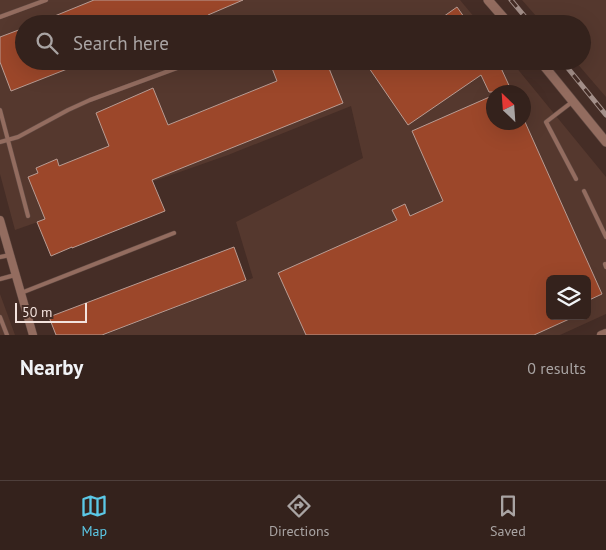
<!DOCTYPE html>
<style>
:root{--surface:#34221c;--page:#3c2a25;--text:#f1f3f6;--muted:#a9a4a3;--line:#4e3f3b;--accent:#5bc8e6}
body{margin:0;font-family:"PT Sans",sans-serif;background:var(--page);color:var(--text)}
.controls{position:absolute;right:15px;bottom:15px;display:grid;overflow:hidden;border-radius:8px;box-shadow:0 5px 20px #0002}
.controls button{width:45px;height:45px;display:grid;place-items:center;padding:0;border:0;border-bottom:1px solid var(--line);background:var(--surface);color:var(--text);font:25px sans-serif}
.compass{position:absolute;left:486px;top:85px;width:45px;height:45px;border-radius:50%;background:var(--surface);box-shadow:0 5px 20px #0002;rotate:335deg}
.scale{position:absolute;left:15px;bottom:12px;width:72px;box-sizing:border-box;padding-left:5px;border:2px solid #f3e3de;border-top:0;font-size:14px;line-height:18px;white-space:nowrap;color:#f3e3de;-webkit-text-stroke:4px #452d26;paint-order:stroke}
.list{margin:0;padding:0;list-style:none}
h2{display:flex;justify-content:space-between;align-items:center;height:65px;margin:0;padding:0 20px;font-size:21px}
h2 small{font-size:16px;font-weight:400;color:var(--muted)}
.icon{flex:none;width:28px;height:28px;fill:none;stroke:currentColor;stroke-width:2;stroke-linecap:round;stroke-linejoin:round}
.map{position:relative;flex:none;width:606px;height:335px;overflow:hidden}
.search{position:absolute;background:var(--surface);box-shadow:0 5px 20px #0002;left:15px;right:15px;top:15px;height:55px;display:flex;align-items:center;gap:12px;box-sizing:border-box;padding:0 18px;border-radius:28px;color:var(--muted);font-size:19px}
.sheet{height:145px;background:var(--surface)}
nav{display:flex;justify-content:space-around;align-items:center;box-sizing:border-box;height:70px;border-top:1px solid var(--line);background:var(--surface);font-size:14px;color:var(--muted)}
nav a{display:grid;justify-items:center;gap:2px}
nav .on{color:var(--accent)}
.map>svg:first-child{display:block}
.built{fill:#55382e;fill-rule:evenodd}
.building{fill:#9c472a;stroke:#b99c93}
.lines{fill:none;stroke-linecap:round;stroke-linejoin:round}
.service-casing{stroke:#614a43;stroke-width:5}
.minor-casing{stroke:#614a43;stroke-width:9}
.tertiary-casing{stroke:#614a43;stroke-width:10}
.service{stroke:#936c5f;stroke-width:4}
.minor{stroke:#936c5f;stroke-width:8}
.tertiary{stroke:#936c5f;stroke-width:9}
.rail-casing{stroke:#a38f89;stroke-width:5}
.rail{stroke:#452d26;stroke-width:3;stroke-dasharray:9;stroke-linecap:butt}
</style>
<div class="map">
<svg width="606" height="335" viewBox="0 0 606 335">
<rect width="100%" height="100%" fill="#452d26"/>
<!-- built -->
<path class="built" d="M 0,0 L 460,0 L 480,24 L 24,24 L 24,61 L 511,61 L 606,177 L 606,314 L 560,335 L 108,335 L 107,334 L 253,278 L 236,222 L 363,158 L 351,106 L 228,155 L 15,230 L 0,174 ZM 494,92 L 524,92 L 524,122 L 494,122 ZM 550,279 L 587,279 L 587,316 L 550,316 Z
M 522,0 L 606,0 L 606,97 L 575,61 L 582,61 L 582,24 L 543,24 Z
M 0,294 L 15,335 L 0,335 Z"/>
<!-- building -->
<path class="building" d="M 94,0 L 243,0 L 208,15 L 209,18 L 194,24 L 35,24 Z
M 457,7 L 469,24 L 433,24 Z
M 24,28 L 24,61 L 85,62 L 11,91 L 0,62 L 0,37 Z
M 275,61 L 326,61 L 343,103 L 152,180 L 165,211 L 72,248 L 72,247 L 51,256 L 37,222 L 45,219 L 28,177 L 38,173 L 36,168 L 57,159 L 59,166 L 109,146 L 96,113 L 153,88 L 168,125 L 277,81 L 270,63 Z
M 379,61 L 495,61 L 499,68 L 501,68 L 512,92 L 489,92 L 481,75 L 408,125 L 369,68 Z
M 494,95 L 494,122 L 525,122 L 602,294 L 587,301 L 587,279 L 550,279 L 550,316 L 576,316 L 534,335 L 306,335 L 278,273 L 397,220 L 392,210 L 405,204 L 410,216 L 443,201 L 412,131 Z
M 234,247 L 246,280 L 102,335 L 56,335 L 49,317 Z"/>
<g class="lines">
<defs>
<path id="service" d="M 0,17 L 46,0
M 572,102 L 546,122 L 576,179
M 0,110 L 28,216
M 0,142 L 18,137 L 68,110 L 90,100 L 196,61
M 584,191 L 606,237
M 0,257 L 10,255
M 605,264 L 606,267
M 0,279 L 15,275
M 21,293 L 174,233
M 0,317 L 7,335"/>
<path id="minor" d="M 0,220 L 33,335
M 601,335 L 606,333"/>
<path id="tertiary" d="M 488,0 L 509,24
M 540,61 L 606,142"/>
</defs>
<!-- service casing -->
<use href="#service" class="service-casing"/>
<!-- minor casing -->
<use href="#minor" class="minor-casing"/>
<!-- tertiary casing -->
<use href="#tertiary" class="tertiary-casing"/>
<!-- service -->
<use href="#service" class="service"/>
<!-- minor -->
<use href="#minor" class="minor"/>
<!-- tertiary -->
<use href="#tertiary" class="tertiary"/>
<defs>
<path id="rail" d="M 511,0 L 531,24
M 562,61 L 606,115"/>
</defs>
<!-- rail casing -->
<use href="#rail" class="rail-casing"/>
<!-- rail -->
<use href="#rail" class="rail"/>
</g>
</svg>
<div class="controls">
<button><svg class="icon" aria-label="layers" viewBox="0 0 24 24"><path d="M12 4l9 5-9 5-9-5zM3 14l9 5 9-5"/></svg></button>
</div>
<svg class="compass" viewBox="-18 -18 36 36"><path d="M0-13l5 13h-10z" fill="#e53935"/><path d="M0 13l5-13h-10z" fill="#a9a4a3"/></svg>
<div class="scale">50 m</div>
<div class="search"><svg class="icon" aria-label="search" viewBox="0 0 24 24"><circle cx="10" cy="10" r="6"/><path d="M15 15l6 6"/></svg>Search here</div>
</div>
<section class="sheet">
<h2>Nearby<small>0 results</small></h2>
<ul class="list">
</ul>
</section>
<nav>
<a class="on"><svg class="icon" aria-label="map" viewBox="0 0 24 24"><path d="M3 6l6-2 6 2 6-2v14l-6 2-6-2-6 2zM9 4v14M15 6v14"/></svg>Map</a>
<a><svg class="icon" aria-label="directions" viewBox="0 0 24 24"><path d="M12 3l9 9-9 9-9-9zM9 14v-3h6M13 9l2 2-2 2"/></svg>Directions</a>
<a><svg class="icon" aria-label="saved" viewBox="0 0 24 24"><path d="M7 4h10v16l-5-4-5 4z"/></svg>Saved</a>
</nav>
